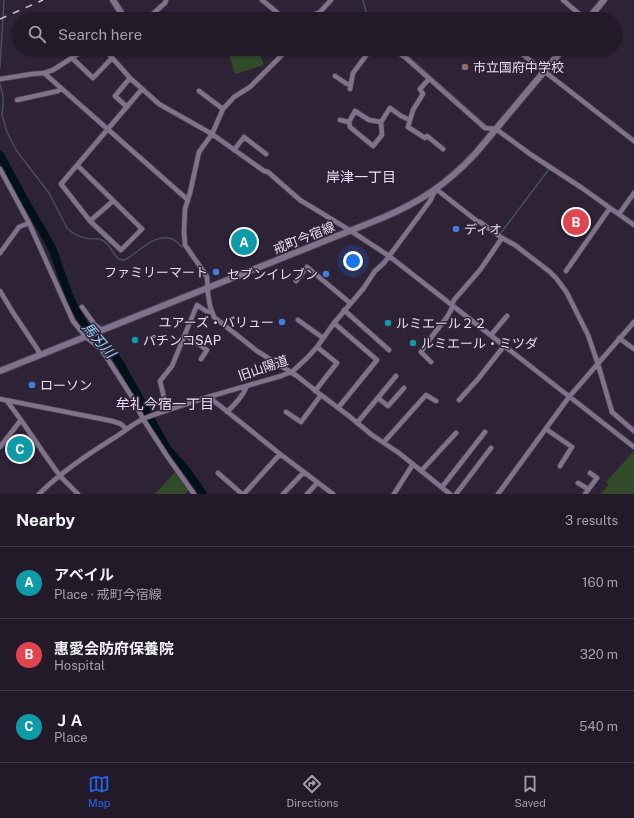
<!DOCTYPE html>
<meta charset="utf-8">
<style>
:root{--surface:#221a29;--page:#2a2331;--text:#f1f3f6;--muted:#a2a1a8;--line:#3f3846;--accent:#2563eb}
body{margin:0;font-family:"Public Sans","Noto Sans JP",sans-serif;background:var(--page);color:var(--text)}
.you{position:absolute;left:353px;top:261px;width:14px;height:14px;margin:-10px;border:3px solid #fff;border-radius:50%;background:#1a73e8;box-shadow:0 0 0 6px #1a73e833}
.badge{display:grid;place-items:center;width:26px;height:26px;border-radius:50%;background:var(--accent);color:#fff;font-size:13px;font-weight:700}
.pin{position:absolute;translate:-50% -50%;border:2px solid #fff;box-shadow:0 1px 4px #0006}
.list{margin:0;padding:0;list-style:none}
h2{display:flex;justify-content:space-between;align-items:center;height:52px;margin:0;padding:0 16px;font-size:17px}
h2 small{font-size:13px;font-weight:400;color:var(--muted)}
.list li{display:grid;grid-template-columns:26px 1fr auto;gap:12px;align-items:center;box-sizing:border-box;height:72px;padding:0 16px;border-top:1px solid var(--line)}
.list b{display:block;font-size:15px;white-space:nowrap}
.list p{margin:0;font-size:13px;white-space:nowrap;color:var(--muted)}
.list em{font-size:13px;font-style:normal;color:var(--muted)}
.icon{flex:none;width:22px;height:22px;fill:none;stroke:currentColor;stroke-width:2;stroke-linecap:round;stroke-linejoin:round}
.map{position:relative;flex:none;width:634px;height:494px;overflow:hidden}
.search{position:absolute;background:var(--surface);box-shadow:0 1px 3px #0004;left:12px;right:12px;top:12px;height:44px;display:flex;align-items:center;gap:10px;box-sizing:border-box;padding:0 14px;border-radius:22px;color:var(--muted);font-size:15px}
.sheet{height:268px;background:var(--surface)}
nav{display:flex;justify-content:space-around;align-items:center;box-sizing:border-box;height:56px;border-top:1px solid var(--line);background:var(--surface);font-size:11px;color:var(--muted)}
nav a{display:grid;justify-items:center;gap:2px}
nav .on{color:var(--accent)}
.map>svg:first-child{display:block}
.park{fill:#304a2a}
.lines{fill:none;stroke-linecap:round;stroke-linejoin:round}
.stream{stroke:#464e59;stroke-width:1.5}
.river{stroke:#01111a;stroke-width:8}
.minor-casing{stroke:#483d4f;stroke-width:6}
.tertiary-casing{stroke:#483d4f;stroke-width:8}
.minor{stroke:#80728b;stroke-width:4.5}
.tertiary{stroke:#80728b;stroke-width:6}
.rail{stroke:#d2c9d8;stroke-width:1.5;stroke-dasharray:7 7;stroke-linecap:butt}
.education-dot{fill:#8d6e63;stroke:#2e2237;stroke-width:1.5}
.shop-dot{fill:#3f7fe0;stroke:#2e2237;stroke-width:1.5}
.culture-dot{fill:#0f9aa8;stroke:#2e2237;stroke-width:1.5}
.labels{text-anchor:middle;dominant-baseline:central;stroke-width:3;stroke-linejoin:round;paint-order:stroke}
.poi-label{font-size:13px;fill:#e6deec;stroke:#2e2237;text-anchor:start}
.street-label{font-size:13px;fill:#e6deec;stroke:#2e2237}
.neighbourhood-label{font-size:14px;fill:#ebdbf7;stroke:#2e2237}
.water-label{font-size:14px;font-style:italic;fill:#91d7fa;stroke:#2e2237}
</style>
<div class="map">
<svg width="634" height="494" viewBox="0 0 634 494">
<rect width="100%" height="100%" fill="#2e2237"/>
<!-- park -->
<path class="park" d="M 238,49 L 258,49 L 264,65 L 235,74 L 228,52 Z
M 634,451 L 634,494 L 600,494 L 609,485 L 606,482 Z
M 177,470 L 190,488 L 186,494 L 155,494 Z"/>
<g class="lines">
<!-- stream -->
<path class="stream" d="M 363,0 L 367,15 L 371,19
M 400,49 L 488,127
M 0,67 L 4,0
M 0,84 L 3,96 L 3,105 L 2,115 L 7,132 L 16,150 L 49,193 L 67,228 C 73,234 82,238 90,239 C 94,239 98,238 102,240 C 112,245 112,255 119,259 C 121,260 123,260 125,260 C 139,252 154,233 172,239 C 175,240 179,244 182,247
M 496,132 L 503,137
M 508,239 L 500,234 L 549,169 L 547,168
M 558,278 L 562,282 L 568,291
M 589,344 L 595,363
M 610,413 L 634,434"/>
<!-- river -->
<path class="river" d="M 0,155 L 25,201 L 43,232 L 52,248 L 69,295 L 75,309 L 81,319 L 86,327 L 100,339 L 113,353 L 121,365 L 155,427 L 167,448 L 187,471 L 203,494"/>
<defs>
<path id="minor" d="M 262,0 L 285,19
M 563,0 L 585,19
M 320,12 L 326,19
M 147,19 L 165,3 L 166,0
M 304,19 L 320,12 L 331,0
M 106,49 L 107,52 L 130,78 L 159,104 L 212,134 L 264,171 L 268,172 L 300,200 L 351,231 L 389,256 L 634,447
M 288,49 L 250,87 L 234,97 L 223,109 L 212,134 L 199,152 L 190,193 L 185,209 L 184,231 L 185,245 L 204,272 L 207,277 L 208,294 L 210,306 L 214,317 L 257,351 L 297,376 L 321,395 L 349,416 L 372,435 L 399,453 L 450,494
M 393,49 L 406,58 L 485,128 L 496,129 L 530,154 L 582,188 L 634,225
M 522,54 L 634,141
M 72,58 L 93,78 L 112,58
M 44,73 L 61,88 L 188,200
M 335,76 L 347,84 L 351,84
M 0,79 L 32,74 L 44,73 L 53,70 L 81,52 L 88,49
M 429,79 L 420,89 L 423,94 L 413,110 L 408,127 L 425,138 L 427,136 L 443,149
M 350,89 L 353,73 L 371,49
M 199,91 L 223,109
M 17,100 L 58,91 L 61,88
M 127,107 L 115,96 L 130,78
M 340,120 L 349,122
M 381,122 L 369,120 L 355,111 L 349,122 L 350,127 L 373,146 L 382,135 L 381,122 L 390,108 L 401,116 L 410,120
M 234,150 L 244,137 L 266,154
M 77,165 L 142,229 L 121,250 L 90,221 L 61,184 L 142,89
M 0,169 L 29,223 L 73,321 L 86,337 L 101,349 L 105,355 L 132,397 L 143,419 L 167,456 L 194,494
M 619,214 L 634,193
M 90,221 L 113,201
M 0,253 L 19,227 L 29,223
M 566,271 L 610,208
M 296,281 L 307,267 L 350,303
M 0,291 L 12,311 L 38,350 L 40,355
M 82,307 L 95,325 L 102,330
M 344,310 L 389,350
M 298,320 L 323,338
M 334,323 L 377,360 L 338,408
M 185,335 L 207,350 L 201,359
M 491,335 L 507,316
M 619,338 L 634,349
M 431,362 L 421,352 L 433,335 L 447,317 L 451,310 L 452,305 L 454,300 L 480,270 L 502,238
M 315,391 L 337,363 L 317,347
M 209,397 L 280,454 L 333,494
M 378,398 L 388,406 L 404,388
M 0,399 L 112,421 L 121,424 L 126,429
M 459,400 L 478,379 L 504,346
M 7,401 L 21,420 L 45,455 L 60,476 L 78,494
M 167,410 L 160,381 L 172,366 L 197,305 L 206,311 L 212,312
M 227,412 C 235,404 243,396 247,386
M 286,412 L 301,422 L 321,395
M 357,423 L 396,376
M 546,429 L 572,447 L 560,466
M 384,442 L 426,395 L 436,401
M 0,447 L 21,420
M 422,470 L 456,433
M 218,473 L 242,494
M 578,483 L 588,489
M 442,487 L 485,432
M 39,494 C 61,472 88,454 114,438 C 125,431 134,423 145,418 C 166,410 187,404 208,397 C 233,390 257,383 281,376 L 293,371 L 307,358 L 317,347 L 334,323 L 363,289 L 375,271 L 384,263 L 430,201 L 436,189 L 477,221 L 480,222 L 502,238 L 515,245 L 550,272 L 556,278 L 562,286 L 567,293 L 588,335 L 598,364 L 612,412 L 634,431
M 244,494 L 280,454
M 283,494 L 304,472
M 307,494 L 317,483
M 394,494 L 413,464
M 456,494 L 491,448
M 498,494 L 569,397 L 634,322
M 585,494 L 597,478 L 590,473"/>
<path id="tertiary" d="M 113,0 L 125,19
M 588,19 L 604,0
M 0,371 L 382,218 C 420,202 447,184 475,154 L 563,49"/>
</defs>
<!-- minor casing -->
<use href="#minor" class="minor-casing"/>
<!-- tertiary casing -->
<use href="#tertiary" class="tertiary-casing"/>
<!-- minor -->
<use href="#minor" class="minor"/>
<!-- tertiary -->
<use href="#tertiary" class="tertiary"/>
<!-- rail -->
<path class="rail" d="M 0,19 L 43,0"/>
</g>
<!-- markers -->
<circle class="education-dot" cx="465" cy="67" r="4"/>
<g class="shop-dot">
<circle cx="456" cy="229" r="4"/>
<circle cx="216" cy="272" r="4"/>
<circle cx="326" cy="274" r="4"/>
<circle cx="282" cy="322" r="4"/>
<circle cx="32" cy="385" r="4"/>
</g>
<g class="culture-dot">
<circle cx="388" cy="323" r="4"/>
<circle cx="135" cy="340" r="4"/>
<circle cx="413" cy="343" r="4"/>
</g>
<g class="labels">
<!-- poi labels -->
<g class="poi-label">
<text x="473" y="67">市立国府中学校</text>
<text x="464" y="229">ディオ</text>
<text x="208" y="272" text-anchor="end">ファミリーマート</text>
<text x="318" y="274" text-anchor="end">セブンイレブン</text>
<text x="274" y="322" text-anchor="end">ユアーズ・バリュー</text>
<text x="396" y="323">ルミエール２２</text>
<text x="143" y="340">パチンコSAP</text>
<text x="421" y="343">ルミエール・ミツダ</text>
<text x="40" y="385">ローソン</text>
</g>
<!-- street labels -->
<g class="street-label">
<text transform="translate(304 238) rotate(-22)">戒町今宿線</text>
<text transform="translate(263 368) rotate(-19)">旧山陽道</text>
</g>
<!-- neighbourhood labels -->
<g class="neighbourhood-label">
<text x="361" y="177">岸津一丁目</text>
<text x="165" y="404">牟礼今宿一丁目</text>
</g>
<!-- water labels -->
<g class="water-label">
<text transform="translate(99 340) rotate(49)">馬刃川</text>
</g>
</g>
</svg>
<div class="you"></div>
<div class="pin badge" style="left:244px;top:242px;background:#0f9aa8">A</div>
<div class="pin badge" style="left:576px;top:222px;background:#e0444e">B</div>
<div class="pin badge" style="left:20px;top:449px;background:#0f9aa8">C</div>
<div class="search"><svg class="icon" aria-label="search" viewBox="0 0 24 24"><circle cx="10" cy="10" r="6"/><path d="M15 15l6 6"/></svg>Search here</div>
</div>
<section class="sheet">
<h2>Nearby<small>3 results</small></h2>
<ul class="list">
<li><span class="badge" style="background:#0f9aa8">A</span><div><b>アベイル</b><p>Place · 戒町今宿線</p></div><em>160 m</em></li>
<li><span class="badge" style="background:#e0444e">B</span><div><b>惠愛会防府保養院</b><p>Hospital</p></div><em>320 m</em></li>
<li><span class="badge" style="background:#0f9aa8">C</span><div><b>ＪＡ</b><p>Place</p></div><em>540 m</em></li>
</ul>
</section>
<nav>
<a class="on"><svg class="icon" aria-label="map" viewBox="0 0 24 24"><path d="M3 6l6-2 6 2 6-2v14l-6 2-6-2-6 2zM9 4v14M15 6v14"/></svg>Map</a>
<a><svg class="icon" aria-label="directions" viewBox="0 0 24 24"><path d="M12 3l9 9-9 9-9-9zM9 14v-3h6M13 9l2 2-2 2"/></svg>Directions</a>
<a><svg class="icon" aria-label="saved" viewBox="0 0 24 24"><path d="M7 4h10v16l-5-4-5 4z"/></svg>Saved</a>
</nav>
